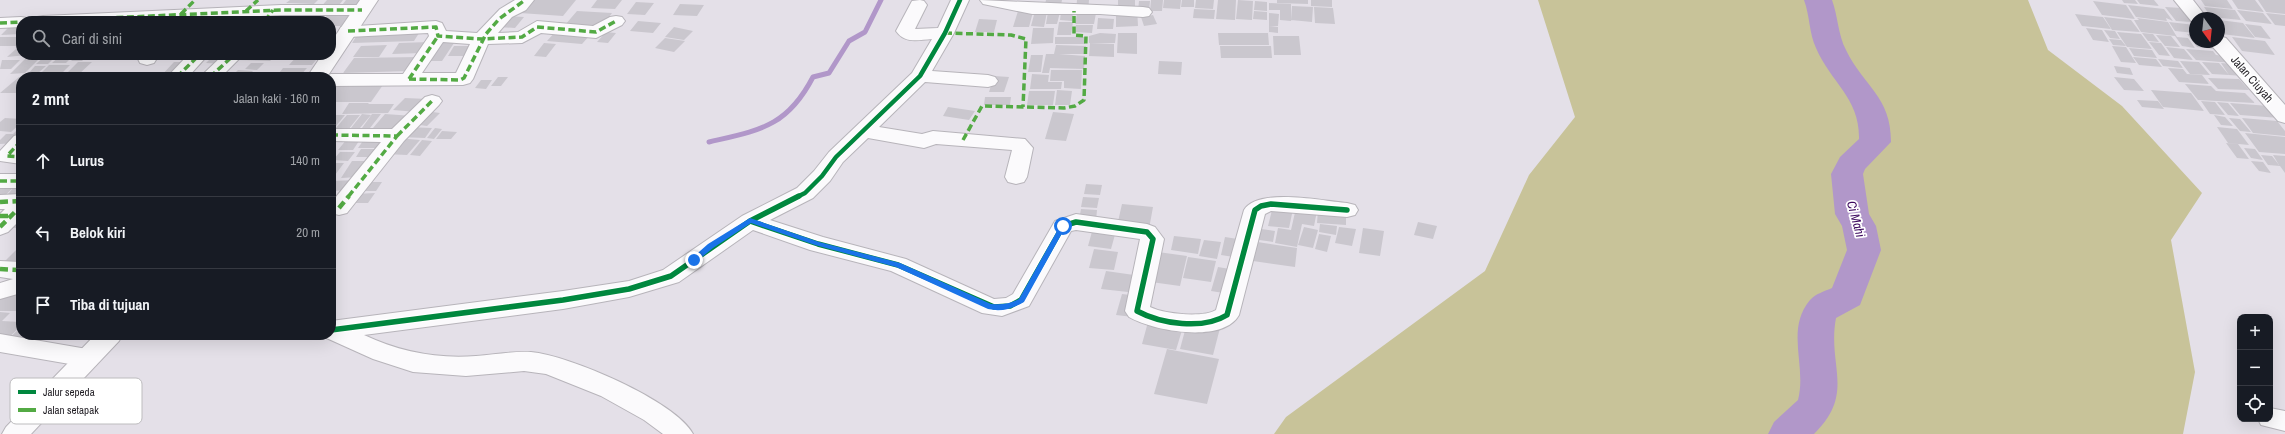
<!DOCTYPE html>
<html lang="id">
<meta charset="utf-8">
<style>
:root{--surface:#171b24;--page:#20242c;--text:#f1f3f6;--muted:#9ea1a6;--line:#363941}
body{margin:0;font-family:"Archivo Narrow",sans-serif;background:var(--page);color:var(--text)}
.controls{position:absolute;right:12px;bottom:12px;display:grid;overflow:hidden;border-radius:8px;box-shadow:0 4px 16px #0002}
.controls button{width:36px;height:36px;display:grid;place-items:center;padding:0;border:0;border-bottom:1px solid var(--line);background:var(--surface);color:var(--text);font:20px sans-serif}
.compass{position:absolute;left:2189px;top:12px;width:36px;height:36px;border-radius:50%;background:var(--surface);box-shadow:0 4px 16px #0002;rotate:165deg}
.stop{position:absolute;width:12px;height:12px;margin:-9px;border:3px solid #1a73e8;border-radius:50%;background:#fff}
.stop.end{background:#1a73e8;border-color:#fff;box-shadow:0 1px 4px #0008}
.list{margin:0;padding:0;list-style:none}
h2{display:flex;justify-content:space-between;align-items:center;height:52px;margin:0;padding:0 16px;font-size:17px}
h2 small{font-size:13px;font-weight:400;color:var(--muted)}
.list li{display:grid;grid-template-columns:26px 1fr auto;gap:12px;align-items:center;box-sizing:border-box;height:72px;padding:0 16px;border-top:1px solid var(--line)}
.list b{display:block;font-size:15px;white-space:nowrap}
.list em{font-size:13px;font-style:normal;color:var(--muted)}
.icon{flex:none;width:22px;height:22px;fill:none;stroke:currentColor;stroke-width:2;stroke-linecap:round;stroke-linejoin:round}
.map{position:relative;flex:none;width:2285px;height:434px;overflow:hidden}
.search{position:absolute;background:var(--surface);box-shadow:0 4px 16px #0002;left:16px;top:16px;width:320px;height:44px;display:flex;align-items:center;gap:10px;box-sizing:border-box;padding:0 14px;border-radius:16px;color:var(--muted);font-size:15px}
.panel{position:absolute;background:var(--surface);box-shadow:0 4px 16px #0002;left:16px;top:72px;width:320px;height:268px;border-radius:16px}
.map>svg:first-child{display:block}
.forest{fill:#c8c399}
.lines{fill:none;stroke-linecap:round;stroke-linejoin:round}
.stream{stroke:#b197c9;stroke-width:5}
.river{fill:#b197c9;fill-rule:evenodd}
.building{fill:#cac7ce}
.minor-casing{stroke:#b7b4ba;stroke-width:2}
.major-casing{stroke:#b7b4ba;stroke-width:2}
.minor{fill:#fbfafc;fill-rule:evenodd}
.major{fill:#fbfafc;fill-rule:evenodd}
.quiet-far1{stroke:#53aa44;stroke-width:3.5;stroke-dasharray:7 3.5;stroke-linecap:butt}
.quiet{stroke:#53aa44;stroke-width:4.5;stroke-dasharray:8 4.5;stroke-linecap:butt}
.cycleway-far1-casing{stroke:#fff;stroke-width:6}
.cycleway-casing{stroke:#fff;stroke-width:8}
.cycleway-far1{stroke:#00873e;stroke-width:4.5}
.cycleway{stroke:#00873e;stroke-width:5.5}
.route{fill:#1a73e8}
.labels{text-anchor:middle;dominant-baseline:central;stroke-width:3.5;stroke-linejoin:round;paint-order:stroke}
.street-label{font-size:12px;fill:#221f25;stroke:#fff}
.water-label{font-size:13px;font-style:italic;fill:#3e0a5f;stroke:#fff}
.key{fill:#fff;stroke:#bdbcbe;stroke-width:1}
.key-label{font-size:11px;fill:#221f25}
</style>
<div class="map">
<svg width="2285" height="434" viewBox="0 0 2285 434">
<rect width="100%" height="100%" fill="#e4e0e8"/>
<!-- forest -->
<path class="forest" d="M 1538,0 L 2028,0 L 2048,50 L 2122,106 L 2202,193 L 2171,240 L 2195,372 L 2183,434 L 1274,434 L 1286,417 L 1485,271 L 1529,175 L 1575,117 Z"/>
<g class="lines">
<!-- stream -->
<path class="stream" d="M 709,142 C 760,130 787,127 813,77 L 829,73 L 849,41 L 865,32 L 881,0"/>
<!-- river -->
<path class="river" d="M 1804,0 L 1832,0 C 1838,16 1838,35 1846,50 C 1864,87 1891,96 1891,142 L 1865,169 L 1863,174 L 1869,214 L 1876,226 L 1881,250 L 1860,305 L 1836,318 C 1827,366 1856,393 1814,434 L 1768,434 L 1774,422 L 1798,400 C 1807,366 1785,330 1810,300 C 1815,294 1825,291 1832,288 L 1847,250 L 1842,226 L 1835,214 L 1831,174 L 1840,157 L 1859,139 C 1860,98 1831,83 1816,48 C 1809,33 1810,16 1804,0 Z"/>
</g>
<!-- building -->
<path class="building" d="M 290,0 L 318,0 L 314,4 L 286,3 Z
M 327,0 L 343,0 L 336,9 L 319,9 Z
M 346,0 L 363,0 L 357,8 L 339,9 Z
M 531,0 L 576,0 L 563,16 L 520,13 Z
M 597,0 L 622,0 L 615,9 L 591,8 Z
M 1046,0 L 1062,0 L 1060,9 L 1044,8 Z
M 1077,0 L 1089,0 L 1088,12 L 1076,12 Z
M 1118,0 L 1135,0 L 1135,7 L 1118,7 Z
M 1151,0 L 1163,0 L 1162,11 L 1150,11 Z
M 1164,0 L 1181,0 L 1180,9 L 1163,8 Z
M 1182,0 L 1194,0 L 1194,7 L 1181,7 Z
M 1196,0 L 1214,0 L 1213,9 L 1195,8 Z
M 1218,0 L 1236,0 L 1235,20 L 1216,19 Z
M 1238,0 L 1253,1 L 1252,20 L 1236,19 Z
M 1277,0 L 1308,0 L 1308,4 L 1277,3 Z
M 1311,0 L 1332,0 L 1332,7 L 1311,6 Z
M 2122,0 L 2135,0 L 2138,4 L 2124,3 Z
M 2137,0 L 2154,0 L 2159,6 L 2140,4 Z
M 2201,0 L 2227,0 L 2233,9 L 2205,6 Z
M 2232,0 L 2255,0 L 2264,12 L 2238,9 Z
M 2258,0 L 2285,0 L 2285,14 L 2266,12 Z
M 1139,1 L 1150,1 L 1149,11 L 1138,11 Z
M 1255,1 L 1267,2 L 1267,11 L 1254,10 Z
M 2093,1 L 2126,5 L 2135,19 L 2102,15 Z
M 636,2 L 654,3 L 645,15 L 627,14 Z
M 1269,3 L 1291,4 L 1291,21 L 1280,20 L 1280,10 L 1269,10 Z
M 680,4 L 704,5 L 697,16 L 673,15 Z
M 2128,5 L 2164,9 L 2173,21 L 2166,18 L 2167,21 L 2136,17 Z
M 1292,6 L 1313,7 L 1312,22 L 1291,20 Z
M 1314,7 L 1333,8 L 1335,24 L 1315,23 Z
M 2165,7 L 2182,8 L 2192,22 L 2176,21 Z
M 2204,7 L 2235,10 L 2241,20 L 2211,17 Z
M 1116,8 L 1137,8 L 1138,26 L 1116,27 Z
M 1194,9 L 1215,10 L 1214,19 L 1193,18 Z
M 2237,10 L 2263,13 L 2272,24 L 2246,21 Z
M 577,11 L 612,13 L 601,28 L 565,25 Z
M 1018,11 L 1033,12 L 1029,27 L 1013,27 Z
M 1035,11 L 1047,12 L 1044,27 L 1031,26 Z
M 1254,11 L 1267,12 L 1267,20 L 1253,19 Z
M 1048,12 L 1060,12 L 1057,24 L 1046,24 Z
M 1061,12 L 1073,13 L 1072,21 L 1060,20 Z
M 296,13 L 324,13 L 316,21 L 289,21 Z
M 329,13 L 352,13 L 341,26 L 331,26 L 331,21 L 323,21 Z
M 1077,13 L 1096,13 L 1094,24 L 1075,24 Z
M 1269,13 L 1279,14 L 1278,26 L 1269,26 Z
M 2266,13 L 2285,15 L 2285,26 L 2275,25 Z
M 2075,14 L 2103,17 L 2111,29 L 2082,26 Z
M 197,15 L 221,16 L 216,21 L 191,21 Z
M 1153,15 L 1157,24 L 1144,26 L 1141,17 Z
M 506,16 L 524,17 L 515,28 L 497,27 Z
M 225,17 L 242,17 L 238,21 L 221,21 Z
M 2104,17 L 2131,20 L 2140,32 L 2112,30 Z
M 1098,18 L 1114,19 L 1113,29 L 1097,29 Z
M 2137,18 L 2168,22 L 2177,37 L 2188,38 L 2195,48 L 2182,46 L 2175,36 L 2141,32 L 2134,20 L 2139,20 Z
M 979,19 L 997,20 L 994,32 L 975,32 Z
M 2219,20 L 2243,23 L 2255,38 L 2221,34 L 2219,31 Z
M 638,21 L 661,23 L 653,33 L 630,31 Z
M 1059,22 L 1073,22 L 1071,35 L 1057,35 Z
M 2169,22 L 2195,25 L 2195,33 L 2175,31 Z
M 2245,24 L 2261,26 L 2271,39 L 2255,37 Z
M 11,25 L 21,25 L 21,34 L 1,35 Z
M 1076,25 L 1093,25 L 1092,33 L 1075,32 Z
M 1269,26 L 1278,27 L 1278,33 L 1269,32 Z
M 674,27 L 693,31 L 684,40 L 665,37 Z
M 1033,28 L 1054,28 L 1053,43 L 1031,44 Z
M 2086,28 L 2102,30 L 2109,42 L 2093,40 Z
M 421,30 L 414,41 L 352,43 L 359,32 Z
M 2104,30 L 2115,31 L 2120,39 L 2110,38 Z
M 556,31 L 590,35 L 582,44 L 547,41 Z
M 606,32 L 616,33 L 608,43 L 597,42 Z
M 2117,32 L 2141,34 L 2152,49 L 2127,47 Z
M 1100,33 L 1116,34 L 1115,43 L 1089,43 L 1089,36 Z
M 1118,33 L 1137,33 L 1137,54 L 1117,53 Z
M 1218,33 L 1268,33 L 1269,45 L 1219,45 Z
M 2142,33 L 2153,34 L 2159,42 L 2148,41 Z
M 2187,34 L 2195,35 L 2195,42 L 2210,42 L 2215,49 L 2197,47 Z
M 2156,35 L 2171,36 L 2180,47 L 2165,46 Z
M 1273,36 L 1299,36 L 1301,55 L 1274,55 Z
M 0,37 L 21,37 L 21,42 L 17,46 L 0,46 Z
M 1055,37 L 1086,37 L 1085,44 L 1055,44 Z
M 2232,37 L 2265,41 L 2275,55 L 2242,51 Z
M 665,38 L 685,41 L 674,52 L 655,48 Z
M 2109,39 L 2121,40 L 2126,46 L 2113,45 Z
M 440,40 L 456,40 L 442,61 L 425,61 Z
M 429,42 L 422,53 L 392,54 L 399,43 Z
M 2149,42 L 2161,43 L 2170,56 L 2159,55 Z
M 544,43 L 556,44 L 546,57 L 534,56 Z
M 1090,43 L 1114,44 L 1114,57 L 1089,56 Z
M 387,45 L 379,57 L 353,57 L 361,46 Z
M 1056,45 L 1086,46 L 1084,54 L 1059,54 L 1085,56 L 1084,69 L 1050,68 L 1049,73 L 1042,73 L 1046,54 L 1054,54 Z
M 454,46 L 472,46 L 465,56 L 448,56 Z
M 1220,46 L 1271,46 L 1272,58 L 1221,58 Z
M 2112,46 L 2126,47 L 2136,63 L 2121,62 Z
M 2166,47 L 2184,49 L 2193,60 L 2174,58 Z
M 2129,48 L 2152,50 L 2157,58 L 2134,56 Z
M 16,49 L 21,49 L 21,55 L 27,55 L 7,57 Z
M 2186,49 L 2213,51 L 2216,55 L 2226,56 L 2233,63 L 2196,60 Z
M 29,55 L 43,55 L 25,73 L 10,74 Z
M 46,55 L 57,55 L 48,64 L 36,64 Z
M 61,55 L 74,55 L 66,63 L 52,63 Z
M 77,55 L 88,55 L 82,61 L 71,61 Z
M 214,55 L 232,55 L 223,64 L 206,63 Z
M 241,55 L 277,55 L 270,61 L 236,60 Z
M 298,55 L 320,55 L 312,65 L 289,65 Z
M 1031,55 L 1043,55 L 1041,72 L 1028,72 Z
M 419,57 L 409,71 L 343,73 L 354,58 Z
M 2133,57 L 2156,59 L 2162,67 L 2139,65 Z
M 2158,59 L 2178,61 L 2183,68 L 2163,66 Z
M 2,60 L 20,60 L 11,69 L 0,69 Z
M 1159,61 L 1182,62 L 1181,75 L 1158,74 Z
M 2180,61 L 2199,62 L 2210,75 L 2190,74 Z
M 78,62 L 92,62 L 79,74 L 66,74 Z
M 174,62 L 187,62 L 172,77 L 160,77 Z
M 2202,62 L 2219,63 L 2229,75 L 2212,74 Z
M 251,63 L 264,63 L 257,70 L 245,69 Z
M 2221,63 L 2234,64 L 2243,76 L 2229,75 Z
M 49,65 L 70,65 L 61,74 L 39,75 Z
M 35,66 L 46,66 L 37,74 L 27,75 Z
M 2114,66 L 2130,68 L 2133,75 L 2117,73 Z
M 283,68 L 307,68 L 299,77 L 276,77 Z
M 2168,68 L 2183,69 L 2187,74 L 2202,75 L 2209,84 L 2179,82 Z
M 238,70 L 253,71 L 247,77 L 231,77 Z
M 1051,70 L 1082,70 L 1081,89 L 1064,88 L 1064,81 L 1050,81 Z
M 1032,74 L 1049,75 L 1048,82 L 1062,82 L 1061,89 L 1030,89 Z
M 994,76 L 1009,77 L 1004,92 L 989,92 Z
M 19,77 L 21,77 L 19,93 L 0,93 Z
M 498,77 L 508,77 L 501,86 L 491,86 Z
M 2114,77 L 2134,79 L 2144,91 L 2124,90 Z
M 2208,78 L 2239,79 L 2249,90 L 2218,89 Z
M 481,80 L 492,80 L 486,89 L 475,88 Z
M 385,82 L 371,102 L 331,102 L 331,89 L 335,83 Z
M 2185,84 L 2211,86 L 2216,91 L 2245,93 L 2255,103 L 2198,100 Z
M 1057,90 L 1072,91 L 1070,105 L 1055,105 Z
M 2151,90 L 2191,93 L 2204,111 L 2163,107 Z
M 1029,91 L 1055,91 L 1053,105 L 1027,105 Z
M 985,97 L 1011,97 L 1010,105 L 984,105 Z
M 405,98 L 428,99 L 417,112 L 393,110 Z
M 2137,100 L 2158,101 L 2164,109 L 2142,107 Z
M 2201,101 L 2215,102 L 2225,115 L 2210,114 Z
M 2217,102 L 2228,103 L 2239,116 L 2228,115 Z
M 349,103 L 369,103 L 368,104 L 394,104 L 388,113 L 342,114 Z
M 2230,103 L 2269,106 L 2280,118 L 2240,115 Z
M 948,107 L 975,111 L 969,120 L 943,116 Z
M 425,111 L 440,113 L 427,126 L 412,124 Z
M 1053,112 L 1074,114 L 1066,141 L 1045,139 Z
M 362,114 L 371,115 L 360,128 L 351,128 Z
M 372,114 L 381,114 L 370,128 L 362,128 Z
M 385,114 L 413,116 L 401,130 L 373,128 Z
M 331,115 L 345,115 L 336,126 L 331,126 Z
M 347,115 L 360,115 L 348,130 L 335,129 Z
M 2214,115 L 2225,117 L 2233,126 L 2221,125 Z
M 5,118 L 21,119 L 21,123 L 11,132 L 0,131 L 0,122 Z
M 2229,118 L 2240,119 L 2251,132 L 2240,131 Z
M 2242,118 L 2277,121 L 2285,131 L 2285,136 L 2253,133 Z
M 407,127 L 432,128 L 425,138 L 399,137 Z
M 2217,127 L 2237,129 L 2249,145 L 2228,143 Z
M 435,128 L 442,129 L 434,139 L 427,138 Z
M 18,129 L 21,129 L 21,139 L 17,143 L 0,144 L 0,140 L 6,134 L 13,134 Z
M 442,131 L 457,132 L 451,139 L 436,139 Z
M 2245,133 L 2285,137 L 2285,154 L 2259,152 Z
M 361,138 L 353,150 L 338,150 L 347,139 Z
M 365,138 L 386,138 L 380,148 L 358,148 Z
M 398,138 L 420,140 L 407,155 L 385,154 Z
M 422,140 L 432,141 L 420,156 L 410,155 Z
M 2226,143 L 2238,144 L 2249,159 L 2237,158 Z
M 2244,148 L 2255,149 L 2263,160 L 2251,158 Z
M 361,149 L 375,149 L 369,157 L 356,157 Z
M 340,152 L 355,152 L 348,161 L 333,160 Z
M 2261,155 L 2272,156 L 2279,165 L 2273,155 L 2285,156 L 2285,173 L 2280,166 L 2268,165 Z
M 352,161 L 370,161 L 358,177 L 341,178 Z
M 2251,161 L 2263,162 L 2271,173 L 2259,171 Z
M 331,163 L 344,163 L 335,175 L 331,175 Z
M 357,180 L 351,190 L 331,191 L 331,181 Z
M 362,182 L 382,182 L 376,191 L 356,191 Z
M 1086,184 L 1102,185 L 1100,195 L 1084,194 Z
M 0,185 L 21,186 L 21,199 L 3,200 L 14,187 L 0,200 Z
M 375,193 L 368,203 L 348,203 L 355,194 Z
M 1083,197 L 1099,198 L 1097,208 L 1081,207 Z
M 1122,204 L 1153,207 L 1149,229 L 1117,226 Z
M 1273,206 L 1293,209 L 1289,228 L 1268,226 Z
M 1296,208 L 1317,211 L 1314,226 L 1302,224 L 1297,247 L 1275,243 L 1278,228 L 1291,230 Z
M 1081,209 L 1097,210 L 1096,221 L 1079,220 Z
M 1318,210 L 1346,212 L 1346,225 L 1317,223 Z
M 21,217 L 21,228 L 10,228 Z
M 1418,222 L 1437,226 L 1433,239 L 1414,235 Z
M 1320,224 L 1337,226 L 1336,235 L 1319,232 Z
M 1304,227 L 1318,230 L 1313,248 L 1298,245 Z
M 1339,227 L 1356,229 L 1352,246 L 1335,243 Z
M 1093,228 L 1116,231 L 1111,249 L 1088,246 Z
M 1254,228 L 1275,231 L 1273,242 L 1252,239 Z
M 1363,228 L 1384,231 L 1380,256 L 1359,253 Z
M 1319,234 L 1331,236 L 1327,252 L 1315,249 Z
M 1174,236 L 1201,239 L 1198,254 L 1171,250 Z
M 1225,237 L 1244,240 L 1240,258 L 1221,255 Z
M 1204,240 L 1221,242 L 1217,259 L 1199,256 Z
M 1251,241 L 1297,248 L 1295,267 L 1246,260 Z
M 21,245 L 21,262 L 5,261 Z
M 1094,249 L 1118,252 L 1114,270 L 1089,268 Z
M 1158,252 L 1187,256 L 1180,286 L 1151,282 Z
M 1188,257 L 1216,261 L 1211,282 L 1183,278 Z
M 1218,267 L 1236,270 L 1230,294 L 1211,291 Z
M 1106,271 L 1141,276 L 1137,293 L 1101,289 Z
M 21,293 L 21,297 L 18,300 L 21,298 L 21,311 L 0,311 L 0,296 Z
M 1122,294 L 1138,296 L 1133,317 L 1116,315 Z
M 0,312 L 10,313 L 2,321 L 21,322 L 21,326 L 6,340 L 0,340 Z
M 1148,322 L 1183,327 L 1176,350 L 1142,344 Z
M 1187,323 L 1220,328 L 1213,355 L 1180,349 Z
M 21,327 L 21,335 L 30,335 L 19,345 L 4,343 Z
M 68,335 L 87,335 L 82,339 Z
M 1167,349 L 1219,359 L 1207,404 L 1154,394 Z"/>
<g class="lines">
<defs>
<path id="minor" d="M 515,0 L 534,0 L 526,10 L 512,17 L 498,33 L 518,32 L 537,21 L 593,26 L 610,17 L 616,16 L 622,17 L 625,21 L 622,25 L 596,38 L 541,33 L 522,43 L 488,44 L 473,79 L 470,83 L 463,85 L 331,86 L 331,77 L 323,77 L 331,74 L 403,74 L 429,36 L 428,33 L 348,37 L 341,35 L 339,31 L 341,27 L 436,21 L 442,23 L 446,31 L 477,33 L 500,9 ZM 443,42 L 470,44 L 456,73 L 422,73 Z
M 920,0 L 924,1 L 927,5 L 915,29 L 938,28 L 951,0 L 969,0 L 954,33 L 932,71 L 988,75 L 995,77 L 998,81 L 995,85 L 988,87 L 925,82 L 879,127 L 922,134 L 933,131 L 1025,139 L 1033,148 L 1027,177 L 1024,182 L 1016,184 L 1008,182 L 1005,177 L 1012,150 L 936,144 L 924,148 L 868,138 L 843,162 L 830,181 L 813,198 L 770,220 L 823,237 L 906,259 L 994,299 L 1006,298 L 1013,294 L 1055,221 L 1076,214 L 1147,224 L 1155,227 L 1164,239 L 1150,307 C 1164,314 1203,318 1216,310 L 1244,210 C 1258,187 1323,201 1347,203 L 1355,205 L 1358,210 L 1355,215 L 1347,217 L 1271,211 L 1265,214 L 1239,315 C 1223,344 1153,331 1129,317 L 1125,311 L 1140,239 L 1076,230 L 1071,231 L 1029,306 L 1002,316 L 982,313 L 891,271 L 810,250 L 753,230 L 679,282 L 629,297 L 563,309 L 364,335 C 400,352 437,359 476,356 C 494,355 512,351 531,352 C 568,355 676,401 693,434 L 663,434 L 644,420 L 601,396 L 546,374 L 524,371 L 466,376 L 413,372 L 373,359 L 322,336 L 331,335 L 331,321 L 563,291 L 629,281 L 663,270 L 742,216 L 797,188 L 814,171 L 829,152 L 912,73 L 932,39 C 918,40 905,44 896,31 L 912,1 Z
M 980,0 L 1143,7 L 1149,8 L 1152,12 L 1149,16 L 1143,17 L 1100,14 L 1032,14 L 983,4 Z
M 2174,0 L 2193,0 L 2207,18 L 2195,18 L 2195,23 L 2192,22 Z
M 281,5 L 362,5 L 368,6 L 371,10 L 368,14 L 362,15 L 281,15 L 161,21 L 34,21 L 37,17 L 43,16 Z
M 21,17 L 27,18 L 29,21 L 21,21 L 21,27 L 0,28 L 0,18 Z
M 2219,36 L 2226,38 L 2285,105 L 2285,123 L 2278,121 L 2212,46 L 2210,42 L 2219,42 Z
M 140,55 L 159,55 L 154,63 L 147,65 L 140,63 L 138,59 Z
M 188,55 L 208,55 L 188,77 L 167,77 Z
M 223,55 L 243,55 L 221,77 L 200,77 Z
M 432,95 L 439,97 L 442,101 L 439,105 L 404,141 L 347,213 L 339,215 L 331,213 L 331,203 L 381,142 L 331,141 L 331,129 L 392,129 L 425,97 Z
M 21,134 L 21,164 L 0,161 L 0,151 L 14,136 Z
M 0,174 L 21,174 L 21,188 L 0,188 Z
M 21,194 L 21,219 L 8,232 L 0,235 L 0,214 L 5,209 L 0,209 L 0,195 Z
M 0,261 L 21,262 L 21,293 L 0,299 L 0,283 L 13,279 L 0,277 Z
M 0,334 L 87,349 L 96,351 L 99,358 L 96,365 L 87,367 L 0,352 Z
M 2270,408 L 2285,411 L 2285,431 L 2261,425 L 2258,419 L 2270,419 Z"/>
<path id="major" d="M 360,0 L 378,0 L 327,77 L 307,77 L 322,55 L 331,55 L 331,42 Z
M 95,335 L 122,335 L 119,341 L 31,434 L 2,434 L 6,427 Z"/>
</defs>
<!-- minor casing -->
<use href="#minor" class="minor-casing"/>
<!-- major casing -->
<use href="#major" class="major-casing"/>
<!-- minor -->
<use href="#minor" class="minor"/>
<!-- major -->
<use href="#major" class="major"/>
<!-- quiet-far1 -->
<path class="quiet-far1" d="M 246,11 L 258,0
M 181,14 L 195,0
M 43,21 L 281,10 L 362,10
M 265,21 L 273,10
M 0,23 L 21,22
M 348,31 L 436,27 L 438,36 L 482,39 L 522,37 L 537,27 L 596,32 L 616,21
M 945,33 L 1011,35 L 1026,39 L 1023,107
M 177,77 L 199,55
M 210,77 L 234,55
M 409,79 L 460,80 L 464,78 L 486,34 L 499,19 L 525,0
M 409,79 L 438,36
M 331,135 L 397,136 L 348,197
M 397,136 L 432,101
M 963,140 L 982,106 L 1064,108 L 1075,106 L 1084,100 L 1086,36 L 1074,35 L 1074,11
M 21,141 L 7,156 L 21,157
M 0,181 L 21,181"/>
<!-- quiet -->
<path class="quiet" d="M 0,202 L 21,201
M 339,208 L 349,196
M 0,216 L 12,216
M 0,227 L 21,206
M 0,269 L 19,270 L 21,273"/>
<defs>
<path id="cycleway-far1" d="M 797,197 L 805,193 L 822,176 L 836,157 L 920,76 L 945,33 L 960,0"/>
<path id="cycleway" d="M 750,221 L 818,244 L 898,265 L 994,307 L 1010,306 L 1021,300 L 1063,226 L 1076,222 L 1147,232 L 1153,239 L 1137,311 C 1161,324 1203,330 1227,315 L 1255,210 L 1261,206 L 1271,204 L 1347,210
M 331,330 L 563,300 L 629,289 L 671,276 L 750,221 L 799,196"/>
</defs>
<!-- cycleway-far1 casing -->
<use href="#cycleway-far1" class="cycleway-far1-casing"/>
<!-- cycleway casing -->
<use href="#cycleway" class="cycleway-casing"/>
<!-- cycleway-far1 -->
<use href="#cycleway-far1" class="cycleway-far1"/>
<!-- cycleway -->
<use href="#cycleway" class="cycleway"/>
</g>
<!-- route -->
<path class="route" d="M 750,218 L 819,242 L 900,263 L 991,304 C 1002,305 1009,304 1019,299 L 1061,224 L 1066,226 L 1024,302 C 1012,309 1001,312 988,309 L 896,267 L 815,245 L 751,223 L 713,248 L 696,262 L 691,262 L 691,259 L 708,244 Z"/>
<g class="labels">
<!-- street labels -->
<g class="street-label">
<text transform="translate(2252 79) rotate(49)">Jalan Ciuyah</text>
</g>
<!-- water labels -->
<g class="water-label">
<text transform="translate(1856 219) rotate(75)">Ci Mahi</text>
</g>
</g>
<!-- legend -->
<rect x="10" y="378" width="132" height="46" rx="6" class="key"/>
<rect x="18" y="390" width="18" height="4" fill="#00873e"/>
<rect x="18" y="408" width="18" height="4" fill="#53aa44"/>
<g class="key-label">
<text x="43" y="396">Jalur sepeda</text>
<text x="43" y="414">Jalan setapak</text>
</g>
</svg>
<div class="controls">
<button>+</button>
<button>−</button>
<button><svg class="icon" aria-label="locate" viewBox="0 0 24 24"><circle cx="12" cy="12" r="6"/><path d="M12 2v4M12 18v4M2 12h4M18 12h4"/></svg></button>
</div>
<svg class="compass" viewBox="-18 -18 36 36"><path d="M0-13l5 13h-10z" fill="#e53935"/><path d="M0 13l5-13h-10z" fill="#9ea1a6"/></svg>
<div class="stop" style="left:1063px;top:226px"></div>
<div class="stop end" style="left:694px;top:260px"></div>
<div class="search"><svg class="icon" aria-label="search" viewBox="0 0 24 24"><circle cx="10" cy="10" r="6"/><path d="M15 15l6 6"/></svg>Cari di sini</div>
<section class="panel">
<h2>2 mnt<small>Jalan kaki · 160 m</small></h2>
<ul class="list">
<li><svg class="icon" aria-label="ahead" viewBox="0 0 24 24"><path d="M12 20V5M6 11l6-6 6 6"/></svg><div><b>Lurus</b></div><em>140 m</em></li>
<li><svg class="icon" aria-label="left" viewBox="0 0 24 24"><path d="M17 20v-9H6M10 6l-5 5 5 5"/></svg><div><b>Belok kiri</b></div><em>20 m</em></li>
<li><svg class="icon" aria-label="arrive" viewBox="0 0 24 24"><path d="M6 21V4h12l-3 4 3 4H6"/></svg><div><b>Tiba di tujuan</b></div></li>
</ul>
</section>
</div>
